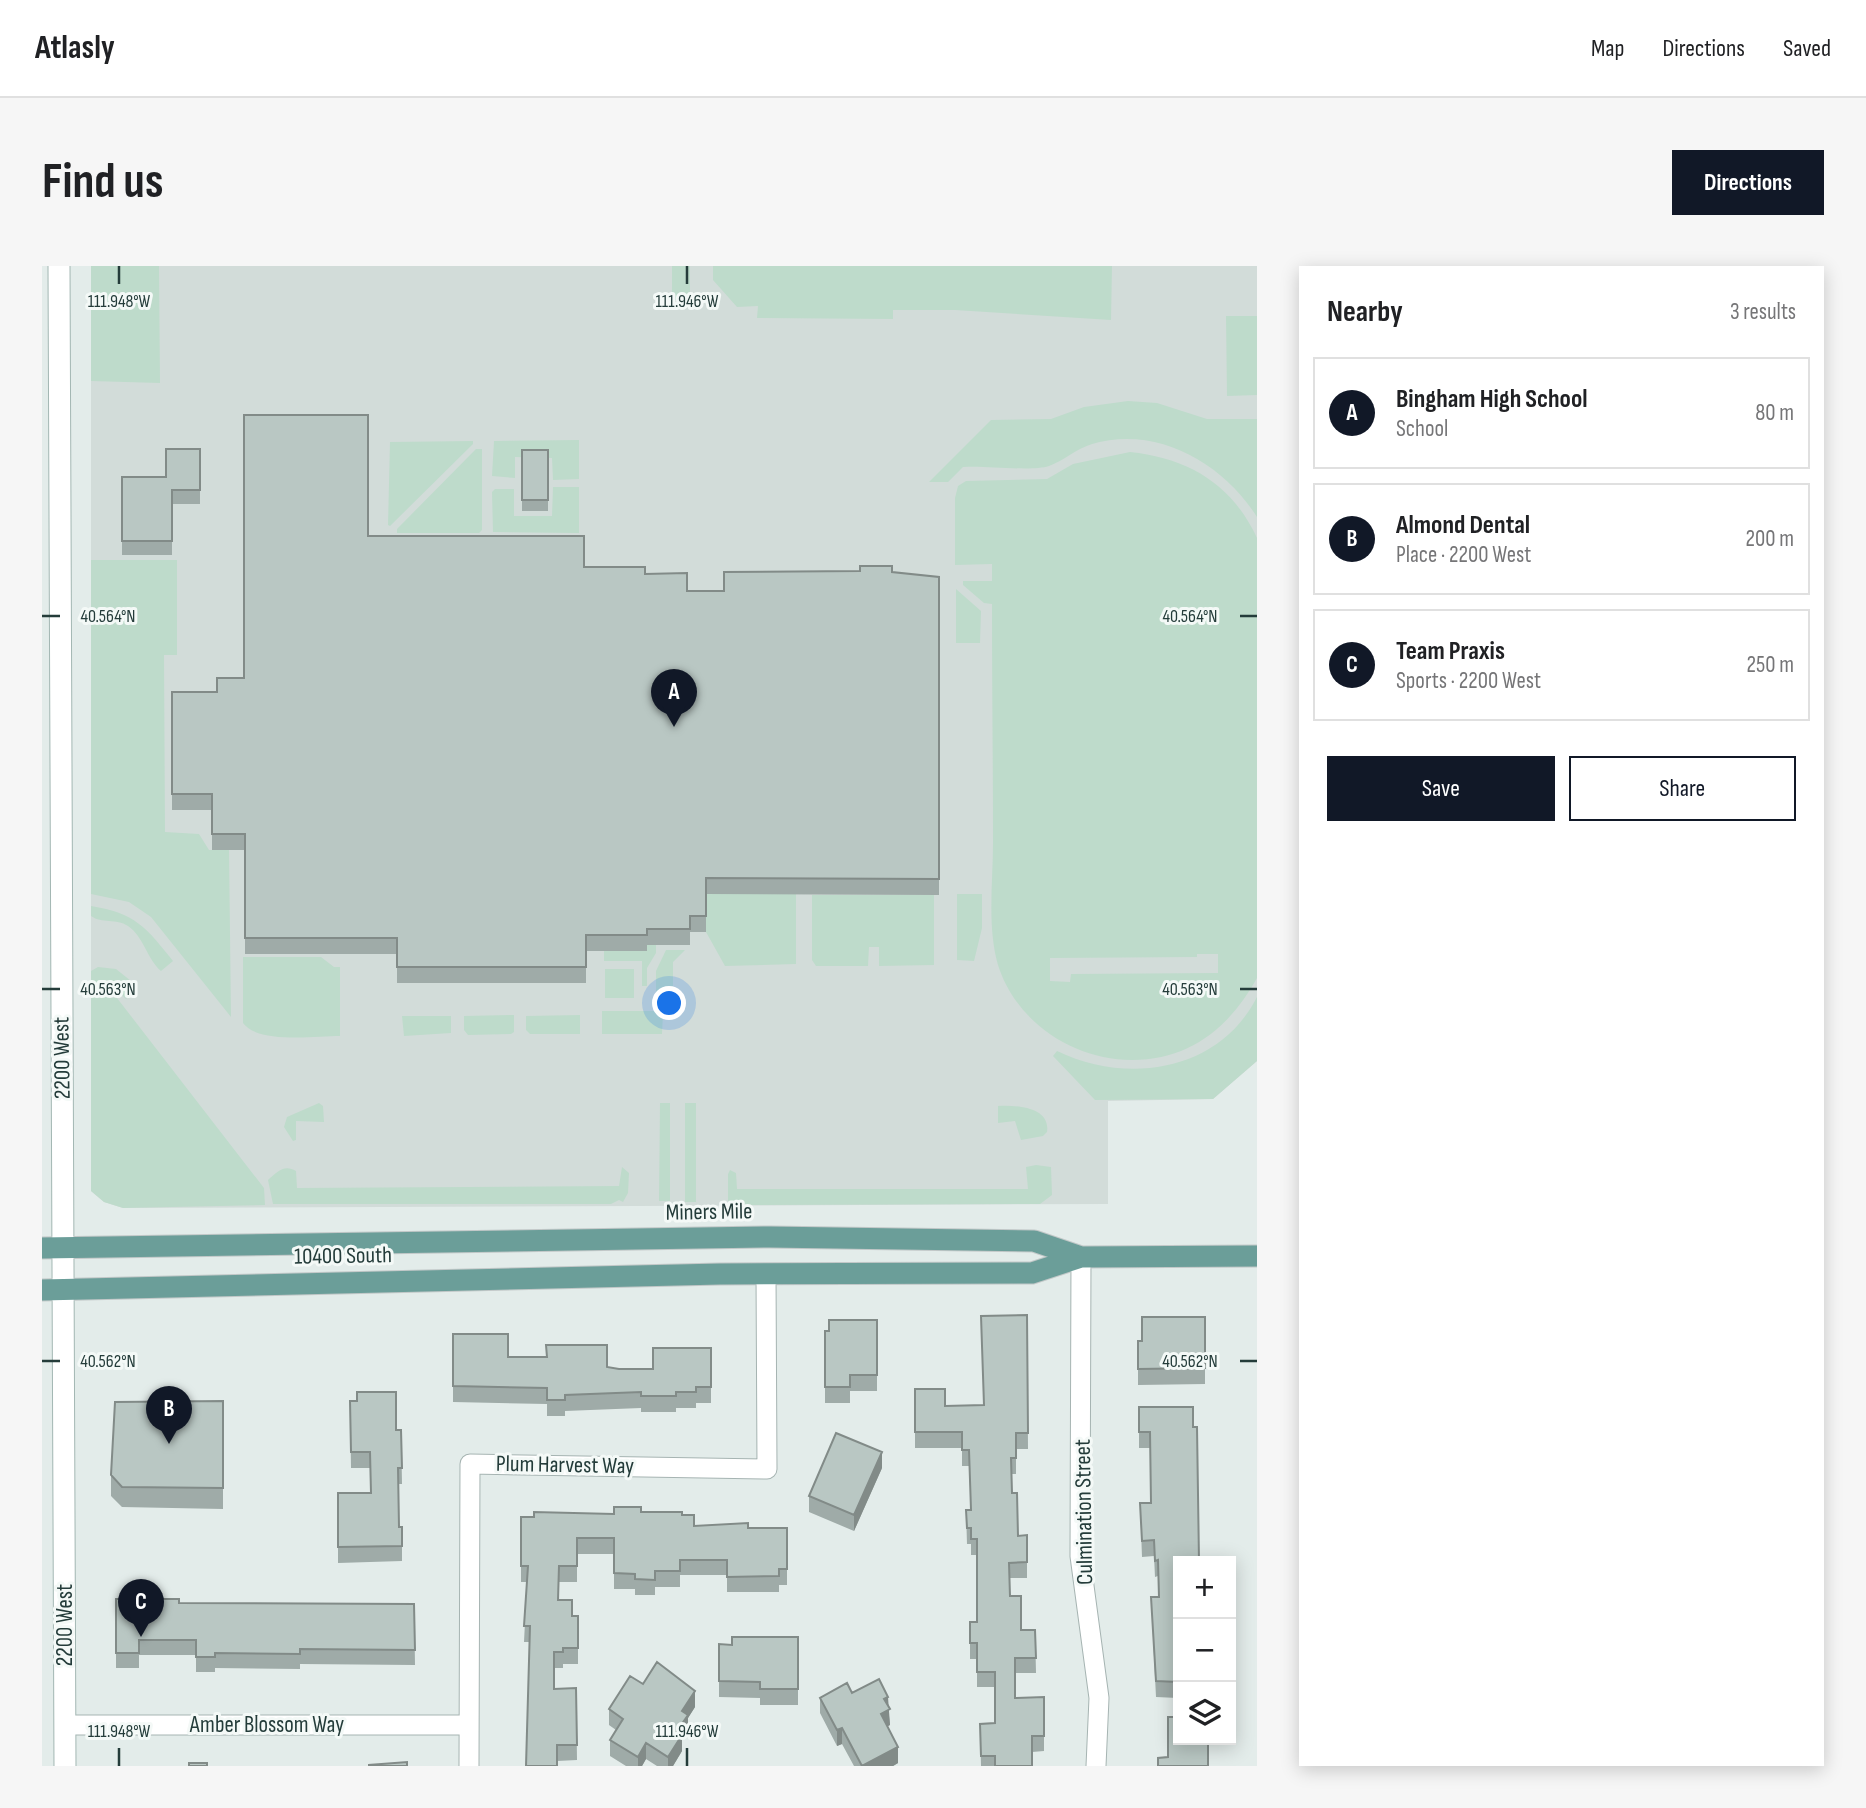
<!DOCTYPE html>
<meta charset="utf-8">
<style>
:root{--surface:#fff;--page:#f6f6f6;--text:#202124;--muted:#757577;--line:#e0e0e0;--accent:#111827}
body{margin:0;font-family:"Sofia Sans Condensed",sans-serif;background:var(--page);color:var(--text)}
.controls{position:absolute;right:21px;bottom:21px;display:grid;overflow:hidden;border-radius:0px;box-shadow:0 4px 18px #0003}
.controls button{width:63px;height:63px;display:grid;place-items:center;padding:0;border:0;border-bottom:2px solid var(--line);background:var(--surface);color:var(--text);font:35px sans-serif}
.you{position:absolute;left:628px;top:738px;width:24px;height:24px;margin:-18px;border:5px solid #fff;border-radius:50%;background:#1a73e8;box-shadow:0 0 0 10px #1a73e833}
.badge{display:grid;place-items:center;width:46px;height:46px;border-radius:50%;background:var(--accent);color:#fff;font-size:23px;font-weight:700}
.pin{position:absolute;translate:-50% -58px;filter:drop-shadow(0 2px 4px #0008)}
.pin::after{content:'';position:absolute;top:37px;width:24px;height:21px;background:inherit;clip-path:polygon(0 0,100% 0,50% 100%)}
.list{margin:0;padding:0;list-style:none}
h2{display:flex;justify-content:space-between;align-items:center;height:91px;margin:0;padding:0 28px;font-size:30px}
h2 small{font-size:23px;font-weight:400;color:var(--muted)}
.list li{display:grid;grid-template-columns:46px 1fr auto;gap:21px;align-items:center;box-sizing:border-box;height:112px;margin:0 14px 14px;padding:0 14px;border:2px solid var(--line);border-radius:0px}
.list b{display:block;font-size:26px;white-space:nowrap}
.list p{margin:0;font-size:23px;white-space:nowrap;color:var(--muted)}
.list em{font-size:23px;font-style:normal;color:var(--muted)}
.actions{display:flex;gap:14px;padding:21px 28px}
.actions a{flex:1;padding:16px 0;border:2px solid var(--accent);border-radius:0px;text-align:center;font-size:24px;color:var(--accent)}
.actions .main{background:var(--accent);color:#fff}
.icon{flex:none;width:38px;height:38px;fill:none;stroke:currentColor;stroke-width:2;stroke-linecap:round;stroke-linejoin:round}
.map{position:relative;flex:none;width:1215px;height:1500px;overflow:hidden;border-radius:0px}
header{display:flex;align-items:center;gap:42px;box-sizing:border-box;height:98px;padding:0 35px;background:var(--surface);border-bottom:2px solid var(--line)}
header strong{font-size:33px}
nav{display:flex;gap:38px;margin-inline-start:auto;font-size:24px}
.intro{display:flex;align-items:center;justify-content:space-between;box-sizing:border-box;height:168px;padding:0 42px}
h1{margin:0;font-size:49px}
.button{padding:18px 32px;border-radius:0px;background:var(--accent);color:#fff;font-size:24px;font-weight:700}
main{display:flex;gap:42px;padding:0 42px}
aside{flex:1;background:var(--surface);border-radius:0px;box-shadow:0 4px 18px #0003}
.map>svg:first-child{display:block}
.built{fill:#d2dcd9}
.green{fill:#bedbcb;fill-rule:evenodd}
.lines{fill:none;stroke-linecap:round;stroke-linejoin:round}
.street-casing{stroke:#a6b4b2;stroke-width:21}
.secondary-casing{stroke:#a3b7b3;stroke-width:23}
.primary-casing{stroke:#c2c8c8;stroke-width:23}
.street{stroke:#fff;stroke-width:19}
.secondary{stroke:#fff;stroke-width:21}
.primary{stroke:#6b9e99;stroke-width:21}
.wall{fill:#9faba8}
.shaded-wall{fill:#828b88}
.building{fill:#b9c7c3;stroke:#828b88;stroke-width:2}
.ticks{fill:none;stroke:#243c3a;stroke-width:2.5}
.labels{text-anchor:middle;dominant-baseline:central;stroke-width:6;stroke-linejoin:round;paint-order:stroke}
.street-label{font-size:23px;fill:#243c3a;stroke:#f4f9f7}
.ticks-label{font-size:18px;text-anchor:middle;fill:#243c3a;stroke:#f4f9f7;stroke-width:6;stroke-linejoin:round;paint-order:stroke}
</style>
<header>
<strong>Atlasly</strong>
<nav><a>Map</a><a>Directions</a><a>Saved</a></nav>
</header>
<div class="intro"><h1>Find us</h1><a class="button">Directions</a></div>
<main>
<div class="map">
<svg width="1215" height="1500" viewBox="0 0 1215 1500">
<rect width="100%" height="100%" fill="#e3ecea"/>
<!-- built -->
<path class="built" d="M 49,0 L 1215,0 L 1215,795 L 1171,833 L 1066,835 L 1066,938 L 81,942 L 62,936 L 49,925 Z"/>
<!-- green -->
<path class="green" d="M 49,0 L 117,0 L 118,117 L 49,115 Z
M 630,0 L 648,0 L 648,34 L 630,34 Z
M 671,0 L 1070,0 L 1069,54 L 913,44 L 851,44 L 851,53 L 715,52 L 716,40 L 695,41 L 671,14 Z
M 1184,50 L 1215,50 L 1215,129 L 1185,130 Z
M 1086,135 L 1115,137 L 1165,153 L 1215,153 L 1215,251 C 1181,197 1115,159 1050,178 C 1034,183 1021,195 1007,200 C 988,206 943,199 921,201 L 906,216 L 887,216 L 949,154 L 1009,153 L 1042,141 Z
M 537,174 L 537,213 L 511,214 L 510,192 L 473,191 L 473,212 L 450,210 L 452,175 Z
M 431,175 L 431,178 L 348,260 L 346,259 L 348,176 Z
M 434,183 L 440,183 L 440,264 L 437,267 L 355,267 L 355,263 Z
M 1088,186 C 1146,192 1190,218 1215,272 L 1215,712 C 1188,761 1148,794 1090,794 C 1031,794 974,756 956,699 C 945,661 951,616 951,577 C 951,497 950,418 950,338 L 942,337 L 921,319 L 921,315 L 950,315 L 950,298 L 913,299 L 913,232 L 916,220 L 924,215 L 1005,213 L 1031,198 ZM 1155,688 L 1176,688 L 1176,707 L 1029,708 L 1028,716 L 1008,715 L 1008,692 L 1155,691 Z
M 511,221 L 537,221 L 537,267 L 451,266 L 450,226 L 453,223 L 472,223 L 472,250 L 510,250 Z
M 49,294 L 135,294 L 135,389 L 122,389 L 123,566 L 157,568 L 167,584 L 187,584 L 189,751 L 109,651 L 87,636 L 49,628 Z
M 914,323 L 939,345 L 938,377 L 914,377 Z
M 664,628 L 754,628 L 754,698 L 683,700 L 664,666 Z
M 915,628 L 940,628 L 940,662 L 932,695 L 915,694 Z
M 770,629 L 892,629 L 892,699 L 837,700 L 837,681 L 827,681 L 826,700 L 774,700 L 770,694 Z
M 49,640 C 93,647 104,661 131,695 L 119,705 C 105,693 102,671 86,660 C 74,652 60,658 49,650 Z
M 605,679 L 614,679 L 614,687 L 605,702 L 605,720 L 600,720 L 600,695 L 562,695 L 562,685 L 605,685 Z
M 624,684 L 643,684 L 631,696 L 631,738 L 621,747 L 620,768 L 560,768 L 560,745 L 614,745 L 614,705 Z
M 201,691 L 279,691 L 292,701 L 298,701 L 298,770 C 273,770 216,778 201,757 Z
M 56,701 L 74,703 L 94,719 L 94,723 L 84,733 L 77,726 L 49,724 L 49,705 Z
M 563,703 L 592,703 L 592,732 L 563,732 Z
M 49,730 L 75,732 L 222,922 L 223,939 L 81,942 L 62,936 L 49,925 Z
M 1215,731 L 1215,795 L 1171,833 L 1053,834 L 1011,790 L 1015,785 C 1085,819 1177,806 1215,731 Z
M 472,749 L 472,766 L 469,768 L 426,769 L 422,764 L 422,750 Z
M 538,749 L 538,768 L 488,768 L 484,764 L 484,750 Z
M 360,750 L 409,750 L 409,767 L 362,770 Z
M 277,837 L 281,840 L 282,856 L 254,855 L 254,874 L 251,875 L 242,861 L 245,851 Z
M 618,837 L 628,837 L 628,935 L 617,935 Z
M 643,837 L 654,837 L 654,936 L 643,936 Z
M 956,840 C 972,839 1009,840 1005,866 L 1001,870 L 979,874 L 973,855 L 956,857 Z
M 994,899 L 1009,901 L 1010,929 L 998,938 L 691,939 L 686,935 L 686,908 L 688,904 L 694,907 L 695,923 L 986,923 L 984,901 Z
M 580,901 L 587,907 L 586,927 L 581,936 L 577,934 L 569,938 L 231,938 L 226,914 C 235,906 242,898 254,905 L 255,922 L 577,920 Z"/>
<g class="lines">
<defs>
<path id="street" d="M 1039,991 L 1038,1290 L 1057,1432 L 1054,1500
M 23,1459 L 427,1459
M 427,1500 L 428,1198 L 725,1203 L 724,1008"/>
<path id="secondary" d="M 17,0 L 23,1500"/>
<path id="primary" d="M 0,982 L 728,971 L 992,975 L 1039,991
M 0,1024 L 678,1008 L 990,1007 L 1039,991 L 1215,990"/>
</defs>
<!-- street casing -->
<use href="#street" class="street-casing"/>
<!-- secondary casing -->
<use href="#secondary" class="secondary-casing"/>
<!-- primary casing -->
<use href="#primary" class="primary-casing"/>
<!-- street -->
<use href="#street" class="street"/>
<!-- secondary -->
<use href="#secondary" class="secondary"/>
<!-- primary -->
<use href="#primary" class="primary"/>
</g>
<!-- wall -->
<path class="wall" d="M 158,183 L 158,238 L 130,238 L 130,289 L 80,289 L 80,211 L 124,211 Z
M 480,184 L 506,184 L 506,245 L 480,245 Z
M 326,270 L 542,301 L 603,308 L 645,325 L 682,325 L 850,306 L 897,311 L 897,629 L 664,628 L 664,666 L 648,666 L 648,679 L 605,679 L 605,685 L 544,685 L 544,717 L 355,717 L 355,688 L 203,688 L 203,584 L 170,584 L 170,544 L 130,544 L 130,426 L 175,426 L 202,412 Z
M 985,1049 L 986,1183 L 974,1183 L 974,1208 L 969,1208 L 970,1227 L 976,1270 L 985,1269 L 985,1312 L 968,1312 L 968,1330 L 979,1364 L 993,1364 L 994,1407 L 973,1407 L 973,1432 L 1002,1431 L 1002,1485 L 990,1486 L 990,1500 L 939,1500 L 938,1458 L 953,1457 L 953,1421 L 935,1421 L 935,1393 L 928,1393 L 928,1356 L 935,1356 L 935,1289 L 929,1289 L 929,1278 L 925,1278 L 924,1244 L 929,1244 L 927,1200 L 920,1200 L 920,1182 L 873,1182 L 873,1123 L 903,1140 L 941,1139 Z
M 1163,1051 L 1163,1118 L 1096,1119 L 1096,1075 L 1100,1075 Z
M 835,1054 L 835,1125 L 808,1125 L 808,1137 L 783,1137 L 783,1065 Z
M 411,1068 L 466,1091 L 505,1091 L 577,1103 L 611,1103 L 669,1082 L 669,1137 L 654,1137 L 654,1142 L 634,1142 L 634,1146 L 599,1146 L 599,1142 L 523,1145 L 523,1150 L 505,1150 L 505,1138 L 411,1136 Z
M 181,1135 L 181,1243 L 80,1241 L 69,1230 L 69,1209 Z
M 308,1135 L 354,1164 L 359,1164 L 360,1218 L 356,1218 L 357,1261 L 360,1261 L 360,1295 L 296,1297 L 296,1227 L 328,1227 L 328,1202 L 309,1202 Z
M 1097,1141 L 1151,1141 L 1136,1295 L 1136,1432 L 1114,1431 L 1109,1331 L 1117,1331 L 1116,1310 L 1113,1311 L 1112,1290 L 1100,1291 L 1098,1237 L 1109,1237 L 1108,1182 L 1097,1182 Z
M 840,1202 L 812,1265 L 767,1246 L 767,1230 Z
M 599,1246 L 640,1249 L 652,1260 L 706,1262 L 745,1262 L 745,1319 L 737,1319 L 737,1326 L 685,1326 L 685,1309 L 638,1309 L 638,1321 L 613,1321 L 613,1329 L 593,1329 L 593,1323 L 572,1323 L 572,1288 L 535,1288 L 535,1316 L 517,1316 L 516,1334 L 530,1350 L 536,1350 L 536,1398 L 521,1398 L 521,1402 L 512,1402 L 512,1423 L 534,1422 L 535,1494 L 515,1495 L 487,1376 L 482,1376 L 485,1316 L 479,1316 L 479,1251 L 572,1248 Z
M 74,1333 L 137,1337 L 372,1338 L 373,1399 L 258,1398 L 258,1403 L 173,1402 L 173,1406 L 154,1406 L 154,1389 L 97,1389 L 97,1402 L 74,1402 Z
M 756,1371 L 756,1439 L 718,1439 L 718,1432 L 677,1431 L 677,1378 L 690,1379 Z
M 601,1418 L 653,1441 L 646,1452 L 646,1465 L 640,1473 L 640,1485 L 631,1500 L 615,1500 L 604,1493 L 600,1500 L 584,1500 L 568,1490 L 568,1474 L 574,1464 L 567,1459 L 567,1443 Z
M 778,1432 L 846,1441 L 848,1459 L 845,1460 L 856,1497 L 851,1500 L 812,1500 L 800,1478 L 795,1480 L 778,1447 Z"/>
<!-- shaded-wall -->
<path class="shaded-wall" d="M 840,1186 L 840,1202 L 812,1265 L 812,1249 Z
M 653,1425 L 653,1441 L 646,1452 L 646,1465 L 640,1473 L 640,1485 L 631,1500 L 626,1500 L 626,1491 L 635,1465 L 640,1445 Z
M 846,1431 L 848,1459 L 839,1464 L 839,1448 L 842,1433 Z
M 800,1462 L 800,1478 L 795,1480 L 795,1464 Z
M 604,1477 L 604,1493 L 600,1500 L 596,1500 L 596,1491 Z
M 856,1481 L 856,1497 L 851,1500 L 820,1500 Z"/>
<!-- building -->
<path class="building" d="M 202,149 L 326,149 L 326,270 L 542,270 L 542,301 L 603,301 L 603,308 L 645,307 L 645,325 L 682,325 L 682,306 L 818,305 L 818,300 L 850,300 L 850,306 L 897,311 L 897,613 L 664,612 L 664,650 L 648,650 L 648,663 L 605,663 L 605,669 L 544,669 L 544,701 L 355,701 L 355,672 L 203,672 L 203,568 L 170,568 L 170,528 L 130,528 L 130,426 L 175,426 L 175,412 L 202,412 Z
M 124,183 L 158,183 L 158,224 L 130,224 L 130,275 L 80,275 L 80,211 L 124,211 Z
M 480,184 L 506,184 L 506,234 L 480,234 Z
M 985,1049 L 986,1167 L 974,1167 L 974,1192 L 969,1192 L 970,1227 L 975,1227 L 976,1270 L 985,1269 L 985,1296 L 967,1297 L 968,1330 L 979,1330 L 979,1364 L 993,1364 L 994,1392 L 973,1392 L 973,1432 L 1002,1431 L 1002,1470 L 990,1470 L 990,1500 L 953,1500 L 953,1490 L 939,1490 L 938,1458 L 953,1457 L 953,1406 L 935,1406 L 935,1377 L 928,1377 L 928,1356 L 935,1356 L 935,1273 L 929,1273 L 929,1262 L 925,1262 L 924,1244 L 929,1244 L 927,1184 L 920,1184 L 920,1166 L 873,1166 L 873,1123 L 903,1123 L 903,1140 L 942,1139 L 939,1050 Z
M 1100,1051 L 1163,1051 L 1163,1102 L 1096,1103 L 1096,1075 L 1100,1075 Z
M 787,1054 L 835,1054 L 835,1109 L 808,1109 L 808,1121 L 783,1121 L 783,1065 L 787,1065 Z
M 411,1068 L 466,1068 L 466,1091 L 505,1091 L 504,1079 L 565,1079 L 565,1101 L 577,1103 L 611,1103 L 611,1082 L 669,1082 L 669,1121 L 654,1121 L 654,1126 L 634,1126 L 634,1130 L 599,1130 L 599,1126 L 523,1129 L 523,1134 L 505,1134 L 505,1122 L 411,1120 Z
M 315,1126 L 354,1126 L 354,1164 L 359,1164 L 360,1202 L 356,1202 L 357,1261 L 360,1261 L 360,1280 L 296,1281 L 296,1227 L 329,1227 L 328,1186 L 309,1186 L 308,1135 L 315,1135 Z
M 181,1135 L 181,1222 L 80,1221 L 69,1209 L 73,1136 Z
M 1097,1141 L 1151,1141 L 1151,1161 L 1155,1161 L 1157,1295 L 1136,1295 L 1136,1416 L 1114,1415 L 1109,1331 L 1117,1331 L 1116,1294 L 1113,1295 L 1112,1274 L 1100,1275 L 1098,1237 L 1109,1237 L 1108,1166 L 1097,1166 Z
M 794,1167 L 840,1186 L 812,1249 L 767,1230 Z
M 572,1241 L 599,1241 L 599,1246 L 640,1246 L 640,1249 L 652,1249 L 652,1260 L 706,1257 L 706,1262 L 745,1262 L 745,1303 L 737,1303 L 737,1310 L 685,1311 L 685,1294 L 638,1294 L 638,1305 L 613,1305 L 613,1314 L 593,1313 L 593,1308 L 572,1307 L 572,1272 L 535,1272 L 535,1300 L 517,1300 L 516,1334 L 530,1334 L 530,1350 L 536,1350 L 536,1382 L 521,1382 L 521,1386 L 512,1386 L 512,1423 L 534,1422 L 535,1479 L 515,1479 L 515,1500 L 484,1500 L 488,1360 L 482,1360 L 486,1300 L 479,1300 L 479,1251 L 492,1251 L 492,1246 L 572,1248 Z
M 74,1333 L 137,1333 L 137,1337 L 372,1338 L 373,1384 L 258,1383 L 258,1388 L 173,1387 L 173,1391 L 154,1391 L 154,1374 L 97,1374 L 97,1387 L 74,1387 Z
M 690,1371 L 756,1371 L 756,1423 L 718,1423 L 718,1416 L 677,1415 L 677,1378 L 690,1379 Z
M 615,1396 L 653,1425 L 640,1445 L 646,1449 L 635,1465 L 640,1469 L 626,1491 L 604,1477 L 596,1491 L 568,1474 L 581,1453 L 567,1443 L 588,1410 L 601,1418 Z
M 837,1413 L 846,1431 L 842,1433 L 848,1443 L 839,1448 L 856,1481 L 820,1500 L 800,1462 L 795,1464 L 778,1432 L 805,1417 L 810,1427 Z
M 1126,1451 L 1136,1451 L 1136,1474 L 1166,1474 L 1166,1500 L 1116,1500 L 1116,1492 L 1126,1491 Z
M 365,1496 L 365,1500 L 327,1500 L 327,1499 Z
M 147,1497 L 165,1497 L 165,1500 L 147,1500 Z"/>
<!-- ticks -->
<path class="ticks" d="M 77,0 L 77,18M 645,0 L 645,18M 0,350 L 18,350M 1198,350 L 1215,350M 0,723 L 18,723M 1198,723 L 1215,723M 0,1095 L 18,1095M 1198,1095 L 1215,1095M 77,1482 L 77,1500M 645,1482 L 645,1500"/>
<g class="labels">
<!-- street labels -->
<g class="street-label">
<text transform="translate(20 792) rotate(-91)">2200 West</text>
<text transform="translate(667 946) rotate(-1)">Miners Mile</text>
<text transform="translate(301 990) rotate(-1)">10400 South</text>
<text transform="translate(523 1199) rotate(1)">Plum Harvest Way</text>
<text transform="translate(1042 1246) rotate(-91)">Culmination Street</text>
<text transform="translate(23 1359) rotate(-90)">2200 West</text>
<text x="225" y="1459">Amber Blossom Way</text>
</g>
</g>
<g class="ticks-label">
<text x="77" y="41">111.948°W</text>
<text x="645" y="41">111.946°W</text>
<text x="66" y="356">40.564°N</text>
<text x="1148" y="356">40.564°N</text>
<text x="66" y="729">40.563°N</text>
<text x="1148" y="729">40.563°N</text>
<text x="66" y="1101">40.562°N</text>
<text x="1148" y="1101">40.562°N</text>
<text x="77" y="1471">111.948°W</text>
<text x="645" y="1471">111.946°W</text>
</g>
</svg>
<div class="controls">
<button>+</button>
<button>−</button>
<button><svg class="icon" aria-label="layers" viewBox="0 0 24 24"><path d="M12 4l9 5-9 5-9-5zM3 14l9 5 9-5"/></svg></button>
</div>
<div class="you"></div>
<div class="pin badge" style="left:632px;top:461px">A</div>
<div class="pin badge" style="left:127px;top:1178px">B</div>
<div class="pin badge" style="left:99px;top:1371px">C</div>
</div>
<aside>
<h2>Nearby<small>3 results</small></h2>
<ul class="list">
<li><span class="badge">A</span><div><b>Bingham High School</b><p>School</p></div><em>80 m</em></li>
<li><span class="badge">B</span><div><b>Almond Dental</b><p>Place · 2200 West</p></div><em>200 m</em></li>
<li><span class="badge">C</span><div><b>Team Praxis</b><p>Sports · 2200 West</p></div><em>250 m</em></li>
</ul>
<div class="actions"><a class="main">Save</a><a>Share</a></div>
</aside>
</main>
